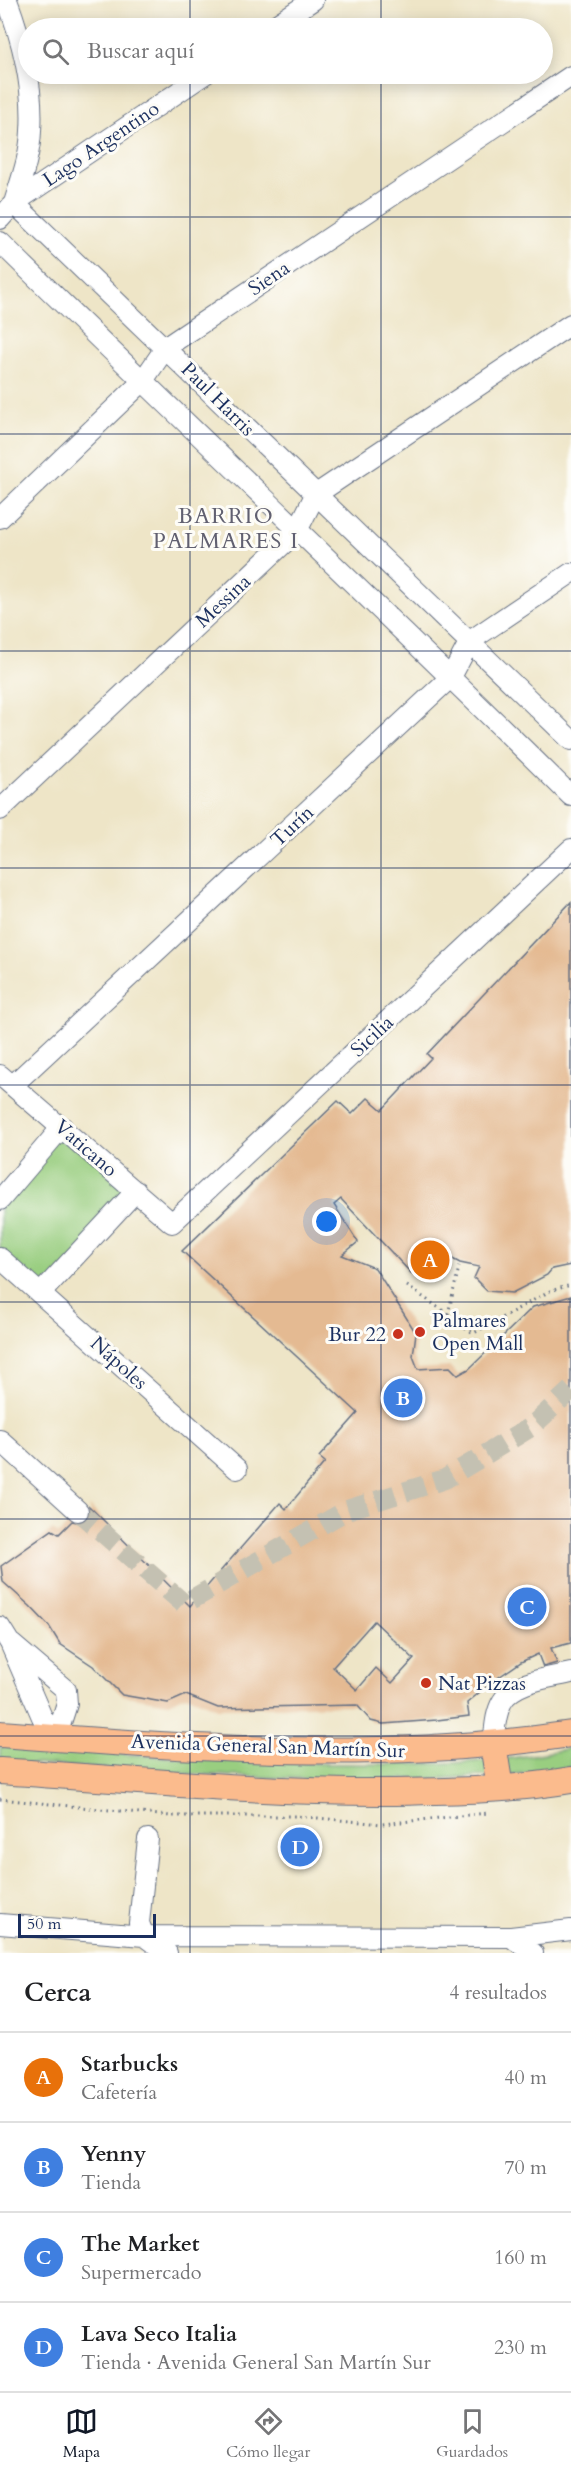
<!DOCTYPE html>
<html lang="es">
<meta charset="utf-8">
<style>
:root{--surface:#fff;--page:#f6f6f6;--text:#202124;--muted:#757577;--line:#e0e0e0;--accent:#111827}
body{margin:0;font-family:Cardo,serif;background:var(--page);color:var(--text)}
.scale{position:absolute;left:18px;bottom:15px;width:138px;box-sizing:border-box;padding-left:6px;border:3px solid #1b2f5e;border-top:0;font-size:16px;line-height:21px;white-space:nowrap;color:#1b2f5e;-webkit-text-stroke:4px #fdfcf7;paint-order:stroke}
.you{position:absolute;left:327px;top:1222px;width:21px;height:21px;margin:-15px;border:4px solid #fff;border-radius:50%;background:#1a73e8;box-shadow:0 0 0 9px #1a73e833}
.badge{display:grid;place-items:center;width:39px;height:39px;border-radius:50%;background:var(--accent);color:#fff;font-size:20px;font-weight:700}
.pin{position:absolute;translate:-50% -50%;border:3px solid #fff;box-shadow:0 2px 6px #0006}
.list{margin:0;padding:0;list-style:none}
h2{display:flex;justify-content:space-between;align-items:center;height:78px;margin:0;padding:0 24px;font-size:26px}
h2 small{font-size:20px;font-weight:400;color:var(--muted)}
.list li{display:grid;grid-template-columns:39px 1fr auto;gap:18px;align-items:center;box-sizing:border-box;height:90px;padding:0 24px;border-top:2px solid var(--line)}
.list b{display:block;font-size:22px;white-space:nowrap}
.list p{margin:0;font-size:20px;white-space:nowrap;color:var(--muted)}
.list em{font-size:20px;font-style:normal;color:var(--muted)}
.icon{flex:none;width:33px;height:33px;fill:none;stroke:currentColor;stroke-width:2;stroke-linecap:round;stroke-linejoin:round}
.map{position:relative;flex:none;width:571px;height:1953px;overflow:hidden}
.search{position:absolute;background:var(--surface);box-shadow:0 3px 15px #0003;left:18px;right:18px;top:18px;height:66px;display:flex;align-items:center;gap:15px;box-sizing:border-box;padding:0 21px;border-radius:33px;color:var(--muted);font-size:22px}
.sheet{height:438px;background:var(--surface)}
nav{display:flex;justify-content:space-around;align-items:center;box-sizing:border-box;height:84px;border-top:2px solid var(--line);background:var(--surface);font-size:16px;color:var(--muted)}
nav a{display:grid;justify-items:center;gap:3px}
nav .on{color:var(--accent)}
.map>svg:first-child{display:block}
.green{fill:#99ce80;stroke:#5a7e6f;stroke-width:1.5}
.building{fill:#e4ba92;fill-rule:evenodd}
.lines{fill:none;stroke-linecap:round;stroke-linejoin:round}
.minor-tunnel{stroke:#c4c1b2;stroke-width:20;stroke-dasharray:20 10;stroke-linecap:butt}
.minor-casing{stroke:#656f83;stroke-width:22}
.major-casing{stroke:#656f83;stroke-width:28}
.path{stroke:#656f83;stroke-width:3;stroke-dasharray:1.5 4.5;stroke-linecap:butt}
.minor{stroke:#fff;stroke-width:20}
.major{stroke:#fbbb8d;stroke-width:26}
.grid{fill:none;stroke:#1b2f5e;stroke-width:1.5;stroke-opacity:0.55}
.poi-dot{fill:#c8321e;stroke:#fdfcf7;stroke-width:2}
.labels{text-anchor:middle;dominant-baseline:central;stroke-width:6;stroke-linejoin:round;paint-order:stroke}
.street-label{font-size:20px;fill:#1b2f5e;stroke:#fdfcf7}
.poi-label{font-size:20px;fill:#1b2f5e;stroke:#fdfcf7;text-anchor:start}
.quarter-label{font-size:22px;letter-spacing:1.5px;fill:#616070;stroke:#fdfcf7}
</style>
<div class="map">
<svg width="571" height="1953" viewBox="0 0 571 1953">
<rect width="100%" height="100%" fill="#fdfcf7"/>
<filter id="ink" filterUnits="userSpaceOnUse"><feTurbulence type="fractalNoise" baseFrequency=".0167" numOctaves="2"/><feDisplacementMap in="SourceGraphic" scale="12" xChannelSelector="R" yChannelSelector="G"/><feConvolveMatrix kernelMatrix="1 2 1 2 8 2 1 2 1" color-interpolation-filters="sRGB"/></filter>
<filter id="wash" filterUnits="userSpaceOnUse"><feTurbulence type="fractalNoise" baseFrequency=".008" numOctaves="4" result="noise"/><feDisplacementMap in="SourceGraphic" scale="24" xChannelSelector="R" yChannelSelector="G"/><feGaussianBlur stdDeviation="1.35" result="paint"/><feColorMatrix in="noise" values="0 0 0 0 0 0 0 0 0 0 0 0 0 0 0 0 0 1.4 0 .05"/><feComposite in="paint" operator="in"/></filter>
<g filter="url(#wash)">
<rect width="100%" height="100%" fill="#eee5c7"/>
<!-- green -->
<path class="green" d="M 62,1127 L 136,1191 L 41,1293 L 0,1258 L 0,1200 Z
M 0,1747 C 113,1753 227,1762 340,1764 C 417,1765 495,1765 571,1748 L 571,1768 C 382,1792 189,1773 0,1762 Z"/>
<g id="blocks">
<!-- building -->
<path class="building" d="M 571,902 L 571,1265 L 552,1269 L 547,1275 L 512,1293 L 487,1291 L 474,1278 L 479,1267 L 460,1263 L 445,1255 L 432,1279 L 411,1273 L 341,1199 L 334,1205 L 358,1242 L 342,1255 L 375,1268 L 416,1333 L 413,1356 L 418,1369 L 450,1367 L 458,1375 L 469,1369 L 533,1307 L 571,1296 L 571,1643 L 551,1648 L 557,1663 L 543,1667 L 538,1654 L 521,1662 L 493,1681 L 467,1703 L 469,1716 L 437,1720 L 383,1724 L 371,1721 L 357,1705 L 218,1708 L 186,1695 L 168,1703 L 122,1695 L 93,1666 L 60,1644 L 49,1626 L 30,1606 L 3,1582 L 1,1566 L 52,1530 L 59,1534 L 72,1521 L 81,1523 L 86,1519 L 90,1513 L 89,1506 L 190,1606 L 280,1503 L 286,1509 L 325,1462 L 319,1457 L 358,1413 L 182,1251 L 338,1101 L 352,1114 L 368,1098 L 382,1110 L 431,1058 L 427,1054 ZM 374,1621 L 414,1659 L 392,1683 L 376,1668 L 357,1690 L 333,1667 Z"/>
</g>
</g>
<g filter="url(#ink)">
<use href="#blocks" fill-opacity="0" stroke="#656f83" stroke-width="1.5"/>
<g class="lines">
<!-- minor-tunnel -->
<path class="minor-tunnel" d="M 78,1511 L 184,1604 L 347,1510 L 445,1479 L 531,1427 L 571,1390"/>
<defs>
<path id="minor" d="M 7,0 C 22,40 34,88 31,131 C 30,156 21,180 14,203
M 271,28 L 313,0
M 14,203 L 571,740
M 0,219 L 14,203 L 205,74
M 0,242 C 189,428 383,609 571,796
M 0,518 L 142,382 L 166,347 L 571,76
M 0,810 L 297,531 L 315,495 L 571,324
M 0,1075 L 172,1223 L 571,849
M 13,1085 L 451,677 L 470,641 L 571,573
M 0,1200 L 62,1127
M 0,1258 L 237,1469
M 41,1293 L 136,1191
M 0,1440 L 78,1511
M 0,1627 L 10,1643 L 42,1717 L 56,1738
M 12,1644 L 66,1690 L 67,1704 L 56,1738
M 493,1744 C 495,1730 495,1714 502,1702 C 513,1681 550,1678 571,1673
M 148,1839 L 139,1923 L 144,1936 L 167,1953
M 0,1924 L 144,1936 L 511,1937 L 571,1930
M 511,1937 L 533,1953"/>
<path id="major" d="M 0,1734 C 190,1748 382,1763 571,1734
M 493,1744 L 500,1788
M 0,1771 C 131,1780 263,1793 394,1792 C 453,1791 513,1790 571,1780"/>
</defs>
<!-- minor casing -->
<use href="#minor" class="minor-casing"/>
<!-- major casing -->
<use href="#major" class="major-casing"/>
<!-- path -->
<path class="path" d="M 407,1286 L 448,1314 L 462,1327 L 474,1333 L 550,1291 L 571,1285
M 448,1314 L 460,1263
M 0,1799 L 170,1816 L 296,1816 L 382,1824 L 488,1813"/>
<!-- minor -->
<use href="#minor" class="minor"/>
<!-- major -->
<use href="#major" class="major"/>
</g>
</g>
<!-- grid -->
<path class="grid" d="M 190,0 L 190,28M 381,0 L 381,28M 190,74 L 190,1953M 381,74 L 381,1953M 0,217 L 571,217M 0,434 L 571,434M 0,651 L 571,651M 0,868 L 571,868M 0,1085 L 571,1085M 0,1302 L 571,1302M 0,1519 L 571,1519M 0,1736 L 571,1736"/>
<!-- markers -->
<g class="poi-dot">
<circle cx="420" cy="1332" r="6"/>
<circle cx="398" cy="1334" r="6"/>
<circle cx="426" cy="1683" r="6"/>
</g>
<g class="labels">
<!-- street labels -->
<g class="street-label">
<text transform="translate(101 144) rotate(-34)">Lago Argentino</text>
<text transform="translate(269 278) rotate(-34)">Siena</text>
<text transform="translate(218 399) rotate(45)">Paul Harris</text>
<text transform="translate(223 601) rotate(-43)">Messina</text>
<text transform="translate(292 826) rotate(-43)">Turín</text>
<text transform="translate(372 1036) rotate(-43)">Sicilia</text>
<text transform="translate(86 1148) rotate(41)">Vaticano</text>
<text transform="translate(119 1363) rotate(42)">Nápoles</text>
<text transform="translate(268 1746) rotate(2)">Avenida General San Martín Sur</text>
</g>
<!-- poi labels -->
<g class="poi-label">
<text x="432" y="1320">Palmares<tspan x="432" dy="23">Open Mall</tspan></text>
<text x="386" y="1334" text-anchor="end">Bur 22</text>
<text x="438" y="1683">Nat Pizzas</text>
</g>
<!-- quarter labels -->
<g class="quarter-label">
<text x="226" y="516">BARRIO<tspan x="226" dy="25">PALMARES I</tspan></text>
</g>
</g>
</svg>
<div class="scale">50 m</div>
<div class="you"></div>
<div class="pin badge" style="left:430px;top:1260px;background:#e8710a">A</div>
<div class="pin badge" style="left:403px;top:1398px;background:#3f7fe0">B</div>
<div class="pin badge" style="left:527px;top:1607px;background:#3f7fe0">C</div>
<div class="pin badge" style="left:300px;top:1847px;background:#3f7fe0">D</div>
<div class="search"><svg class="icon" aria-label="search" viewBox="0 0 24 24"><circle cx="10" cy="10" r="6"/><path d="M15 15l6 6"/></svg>Buscar aquí</div>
</div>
<section class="sheet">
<h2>Cerca<small>4 resultados</small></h2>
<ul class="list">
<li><span class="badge" style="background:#e8710a">A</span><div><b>Starbucks</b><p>Cafetería</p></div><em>40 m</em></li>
<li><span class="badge" style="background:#3f7fe0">B</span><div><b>Yenny</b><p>Tienda</p></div><em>70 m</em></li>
<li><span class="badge" style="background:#3f7fe0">C</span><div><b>The Market</b><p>Supermercado</p></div><em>160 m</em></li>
<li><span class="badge" style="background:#3f7fe0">D</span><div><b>Lava Seco Italia</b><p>Tienda · Avenida General San Martín Sur</p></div><em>230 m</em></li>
</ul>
</section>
<nav>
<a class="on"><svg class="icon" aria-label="map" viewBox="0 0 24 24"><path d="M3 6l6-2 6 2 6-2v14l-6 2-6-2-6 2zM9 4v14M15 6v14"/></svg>Mapa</a>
<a><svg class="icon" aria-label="directions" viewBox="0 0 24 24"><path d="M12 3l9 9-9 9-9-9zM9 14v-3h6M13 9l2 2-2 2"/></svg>Cómo llegar</a>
<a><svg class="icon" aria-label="saved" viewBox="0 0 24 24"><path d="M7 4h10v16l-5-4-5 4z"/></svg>Guardados</a>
</nav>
